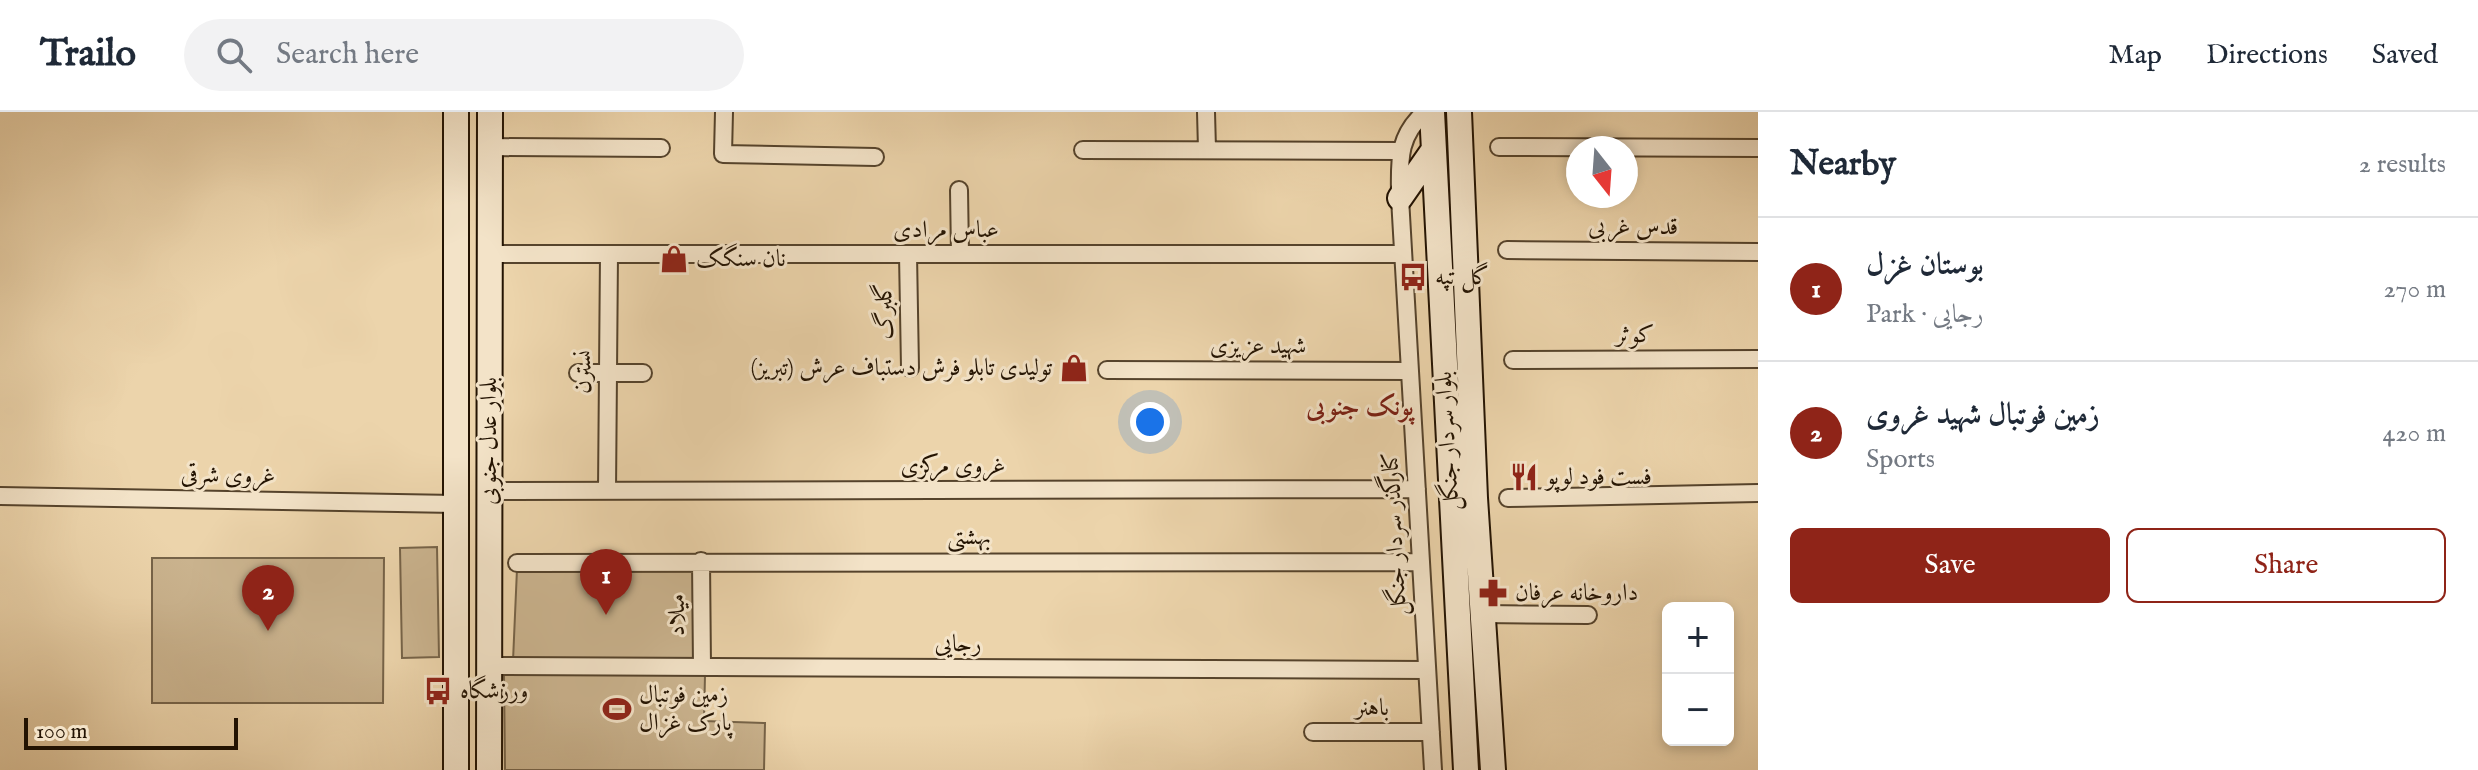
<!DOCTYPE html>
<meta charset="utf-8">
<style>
:root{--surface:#fff;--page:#f2f2f3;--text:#1f2937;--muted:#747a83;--line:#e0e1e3;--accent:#8f2418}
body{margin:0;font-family:"IM FELL English",Amiri,serif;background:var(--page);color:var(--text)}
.controls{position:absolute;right:24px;bottom:24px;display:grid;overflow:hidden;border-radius:12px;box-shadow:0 4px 12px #0003}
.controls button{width:72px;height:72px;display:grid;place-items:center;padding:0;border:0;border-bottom:2px solid var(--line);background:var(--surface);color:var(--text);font:40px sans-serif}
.compass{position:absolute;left:1566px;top:24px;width:72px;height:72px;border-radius:50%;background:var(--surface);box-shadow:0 4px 12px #0003;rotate:163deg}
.scale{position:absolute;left:24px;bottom:20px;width:214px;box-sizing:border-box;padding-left:8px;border:4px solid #231302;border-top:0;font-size:22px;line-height:28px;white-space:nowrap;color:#231302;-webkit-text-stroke:6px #f3e3c8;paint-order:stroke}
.you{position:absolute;left:1150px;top:310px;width:28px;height:28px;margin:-20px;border:6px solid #fff;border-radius:50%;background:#1a73e8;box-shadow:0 0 0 12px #1a73e833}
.badge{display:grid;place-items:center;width:52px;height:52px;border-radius:50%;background:var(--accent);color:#fff;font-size:26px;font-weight:700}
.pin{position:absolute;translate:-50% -66px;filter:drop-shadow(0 2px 4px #0008)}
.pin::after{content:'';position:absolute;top:42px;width:28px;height:24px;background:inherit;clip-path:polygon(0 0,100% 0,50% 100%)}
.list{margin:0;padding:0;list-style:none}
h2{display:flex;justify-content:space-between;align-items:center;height:104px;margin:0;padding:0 32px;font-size:34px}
h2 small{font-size:26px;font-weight:400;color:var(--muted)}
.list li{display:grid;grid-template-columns:52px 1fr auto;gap:24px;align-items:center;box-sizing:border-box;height:144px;padding:0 32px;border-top:2px solid var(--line)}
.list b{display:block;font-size:30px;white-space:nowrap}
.list p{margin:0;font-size:26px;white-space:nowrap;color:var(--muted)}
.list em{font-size:26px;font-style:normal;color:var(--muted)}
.actions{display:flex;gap:16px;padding:24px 32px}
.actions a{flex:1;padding:18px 0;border:2px solid var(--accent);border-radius:12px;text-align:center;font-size:28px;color:var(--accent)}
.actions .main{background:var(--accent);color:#fff}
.icon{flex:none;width:44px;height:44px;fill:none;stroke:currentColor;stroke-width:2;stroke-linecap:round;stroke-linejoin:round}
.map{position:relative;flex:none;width:1758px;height:658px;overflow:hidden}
header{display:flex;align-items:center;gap:48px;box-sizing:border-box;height:112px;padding:0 40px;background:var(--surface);border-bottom:2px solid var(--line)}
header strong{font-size:38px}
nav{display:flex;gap:44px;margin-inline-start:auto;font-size:28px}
.search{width:560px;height:72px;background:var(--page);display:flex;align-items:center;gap:20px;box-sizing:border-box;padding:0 28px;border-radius:44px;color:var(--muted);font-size:30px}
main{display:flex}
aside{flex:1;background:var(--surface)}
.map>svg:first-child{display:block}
.green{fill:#cab38e;stroke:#766348;stroke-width:2}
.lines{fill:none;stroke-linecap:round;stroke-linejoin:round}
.street-casing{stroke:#55432c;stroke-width:20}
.secondary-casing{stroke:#231302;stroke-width:28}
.street{stroke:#f3e3c8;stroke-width:16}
.secondary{stroke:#f3e3c8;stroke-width:24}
.labels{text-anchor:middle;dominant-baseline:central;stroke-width:6;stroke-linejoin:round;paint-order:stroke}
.street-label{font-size:24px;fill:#231302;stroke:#f3e3c8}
.poi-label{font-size:24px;fill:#231302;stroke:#f3e3c8;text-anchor:start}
.neighbourhood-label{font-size:26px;font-weight:bold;fill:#7a1f14;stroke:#f3e3c8}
</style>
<header>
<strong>Trailo</strong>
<div class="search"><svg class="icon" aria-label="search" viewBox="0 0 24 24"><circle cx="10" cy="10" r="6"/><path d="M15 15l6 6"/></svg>Search here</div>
<nav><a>Map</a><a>Directions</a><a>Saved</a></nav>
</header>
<main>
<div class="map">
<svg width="1758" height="658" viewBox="0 0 1758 658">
<rect width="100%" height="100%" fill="#ecd4ab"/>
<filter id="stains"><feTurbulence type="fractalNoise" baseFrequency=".0025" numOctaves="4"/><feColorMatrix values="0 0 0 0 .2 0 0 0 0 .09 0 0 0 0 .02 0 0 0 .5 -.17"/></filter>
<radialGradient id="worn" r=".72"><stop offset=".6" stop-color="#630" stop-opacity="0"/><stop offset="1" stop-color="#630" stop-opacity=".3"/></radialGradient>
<!-- green -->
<path class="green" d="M 437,435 L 439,545 L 402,546 L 400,436 Z
M 152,446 L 384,446 L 383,591 L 152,591 Z
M 696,454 L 696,549 L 513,549 L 517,457 Z
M 504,563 L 705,563 L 704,609 L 765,611 L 764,658 L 505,658 Z"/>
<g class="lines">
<defs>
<path id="street" d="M 724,0 L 723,42 L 875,45
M 1206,0 L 1207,37
M 1425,0 C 1396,26 1400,51 1400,86 L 1433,658
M 488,35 L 661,36
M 1499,35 L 1758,36
M 1083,38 L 1400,39
M 959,78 L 960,142
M 1507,138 L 1758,140
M 489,142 L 1403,142
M 908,142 L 910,256
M 1513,248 L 1758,247
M 1107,258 L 1410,259
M 578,261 L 643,261
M 490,379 L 1417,377
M 607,379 L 609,142
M 0,384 L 455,392
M 1508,386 L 1758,381
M 701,449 L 702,555
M 517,451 L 1421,450
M 1483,502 L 1588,503
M 489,554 L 1427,558
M 1313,620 L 1431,620"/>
<path id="secondary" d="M 456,0 L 456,658
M 1432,0 L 1466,658
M 1459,0 L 1475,386 L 1493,658
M 1400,86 L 1432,40
M 489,658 L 490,0"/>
</defs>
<!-- street casing -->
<use href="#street" class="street-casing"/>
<!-- secondary casing -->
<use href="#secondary" class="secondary-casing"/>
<!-- street -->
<use href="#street" class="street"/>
<!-- secondary -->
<use href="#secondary" class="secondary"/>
</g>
<!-- icons -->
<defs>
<symbol id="shop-bare" viewBox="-9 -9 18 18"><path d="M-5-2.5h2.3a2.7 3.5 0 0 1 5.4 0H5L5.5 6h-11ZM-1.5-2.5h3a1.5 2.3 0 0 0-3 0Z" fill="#8f2418" stroke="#f3e3c8" stroke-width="2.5" paint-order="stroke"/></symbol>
<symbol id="bus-bare" viewBox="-9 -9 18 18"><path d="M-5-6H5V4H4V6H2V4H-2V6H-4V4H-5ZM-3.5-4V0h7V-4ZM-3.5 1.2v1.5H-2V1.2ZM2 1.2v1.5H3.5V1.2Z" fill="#8f2418" stroke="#f3e3c8" stroke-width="2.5" paint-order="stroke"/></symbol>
<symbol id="restaurant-bare" viewBox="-9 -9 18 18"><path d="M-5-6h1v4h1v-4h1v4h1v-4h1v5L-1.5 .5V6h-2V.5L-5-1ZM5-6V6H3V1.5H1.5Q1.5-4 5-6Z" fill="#8f2418" stroke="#f3e3c8" stroke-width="2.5" paint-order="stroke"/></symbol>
<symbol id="pharmacy-bare" viewBox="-9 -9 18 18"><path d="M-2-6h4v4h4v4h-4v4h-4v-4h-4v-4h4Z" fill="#8f2418" stroke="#f3e3c8" stroke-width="2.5" paint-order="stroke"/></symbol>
<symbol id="stadium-bare" viewBox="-9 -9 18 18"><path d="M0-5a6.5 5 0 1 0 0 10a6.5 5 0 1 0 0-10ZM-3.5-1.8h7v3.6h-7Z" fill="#8f2418" stroke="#f3e3c8" stroke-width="2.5" paint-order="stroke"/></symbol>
</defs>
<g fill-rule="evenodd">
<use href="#shop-bare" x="654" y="127" width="40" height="40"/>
<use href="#bus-bare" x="1393" y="145" width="40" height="40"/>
<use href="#shop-bare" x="1054" y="236" width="40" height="40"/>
<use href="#restaurant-bare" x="1504" y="345" width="40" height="40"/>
<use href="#pharmacy-bare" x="1473" y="461" width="40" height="40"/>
<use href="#bus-bare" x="418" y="559" width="40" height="40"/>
<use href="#stadium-bare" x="597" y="577" width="40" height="40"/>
</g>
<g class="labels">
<!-- street labels -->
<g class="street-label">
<text x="1633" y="115">قدس غربی</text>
<text x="946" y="118">عباس مرادی</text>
<text transform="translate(885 199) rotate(-91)">گلبرگ</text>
<text x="1635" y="223">کوثر</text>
<text x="1258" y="234">شهید عزیزی</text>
<text transform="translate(584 260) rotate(-89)">نسترن</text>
<text transform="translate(489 329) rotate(-90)">بلوار عدل جنوبی</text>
<text transform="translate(1448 329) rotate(-93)">بلوار سردار جنگل</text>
<text x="953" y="354">غروی مرکزی</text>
<text transform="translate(228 364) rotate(1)">غروی شرقی</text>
<text transform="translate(1395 422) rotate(-93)">کنارگذر سردار جنگل</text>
<text x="969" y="425">بهشتی</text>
<text transform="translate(677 503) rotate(-90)">میلاد</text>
<text x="958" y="532">رجایی</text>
<text x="1372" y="596">باهنر</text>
</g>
<!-- poi labels -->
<g class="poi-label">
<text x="696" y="147">نان سنگک</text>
<text x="1435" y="165">گل تپه</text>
<text x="1052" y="256" text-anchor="end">تولیدی تابلو فرش دستباف عرش (تبریز)</text>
<text x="1546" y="365">فست فود لوپو</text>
<text x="1515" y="481">داروخانه عرفان</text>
<text x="460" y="579">ورزشگاه</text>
<text x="639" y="583">زمین فوتبال<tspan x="639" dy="28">پارک غزال</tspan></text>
</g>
<!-- neighbourhood labels -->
<g class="neighbourhood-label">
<text x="1360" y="295">پونک جنوبی</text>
</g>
</g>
<rect width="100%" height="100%" filter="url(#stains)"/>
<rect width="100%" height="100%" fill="url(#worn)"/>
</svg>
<div class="controls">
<button>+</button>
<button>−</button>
</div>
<svg class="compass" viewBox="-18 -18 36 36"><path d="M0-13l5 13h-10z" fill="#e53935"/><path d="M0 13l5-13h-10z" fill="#747a83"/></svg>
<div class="scale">100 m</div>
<div class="you"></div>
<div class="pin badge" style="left:606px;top:503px">1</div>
<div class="pin badge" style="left:268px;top:519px">2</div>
</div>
<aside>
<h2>Nearby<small>2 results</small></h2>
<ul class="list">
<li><span class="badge">1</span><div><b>بوستان غزل</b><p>Park · رجایی</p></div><em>270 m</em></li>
<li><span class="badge">2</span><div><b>زمین فوتبال شهید غروی</b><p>Sports</p></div><em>420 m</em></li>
</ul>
<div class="actions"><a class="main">Save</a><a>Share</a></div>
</aside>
</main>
